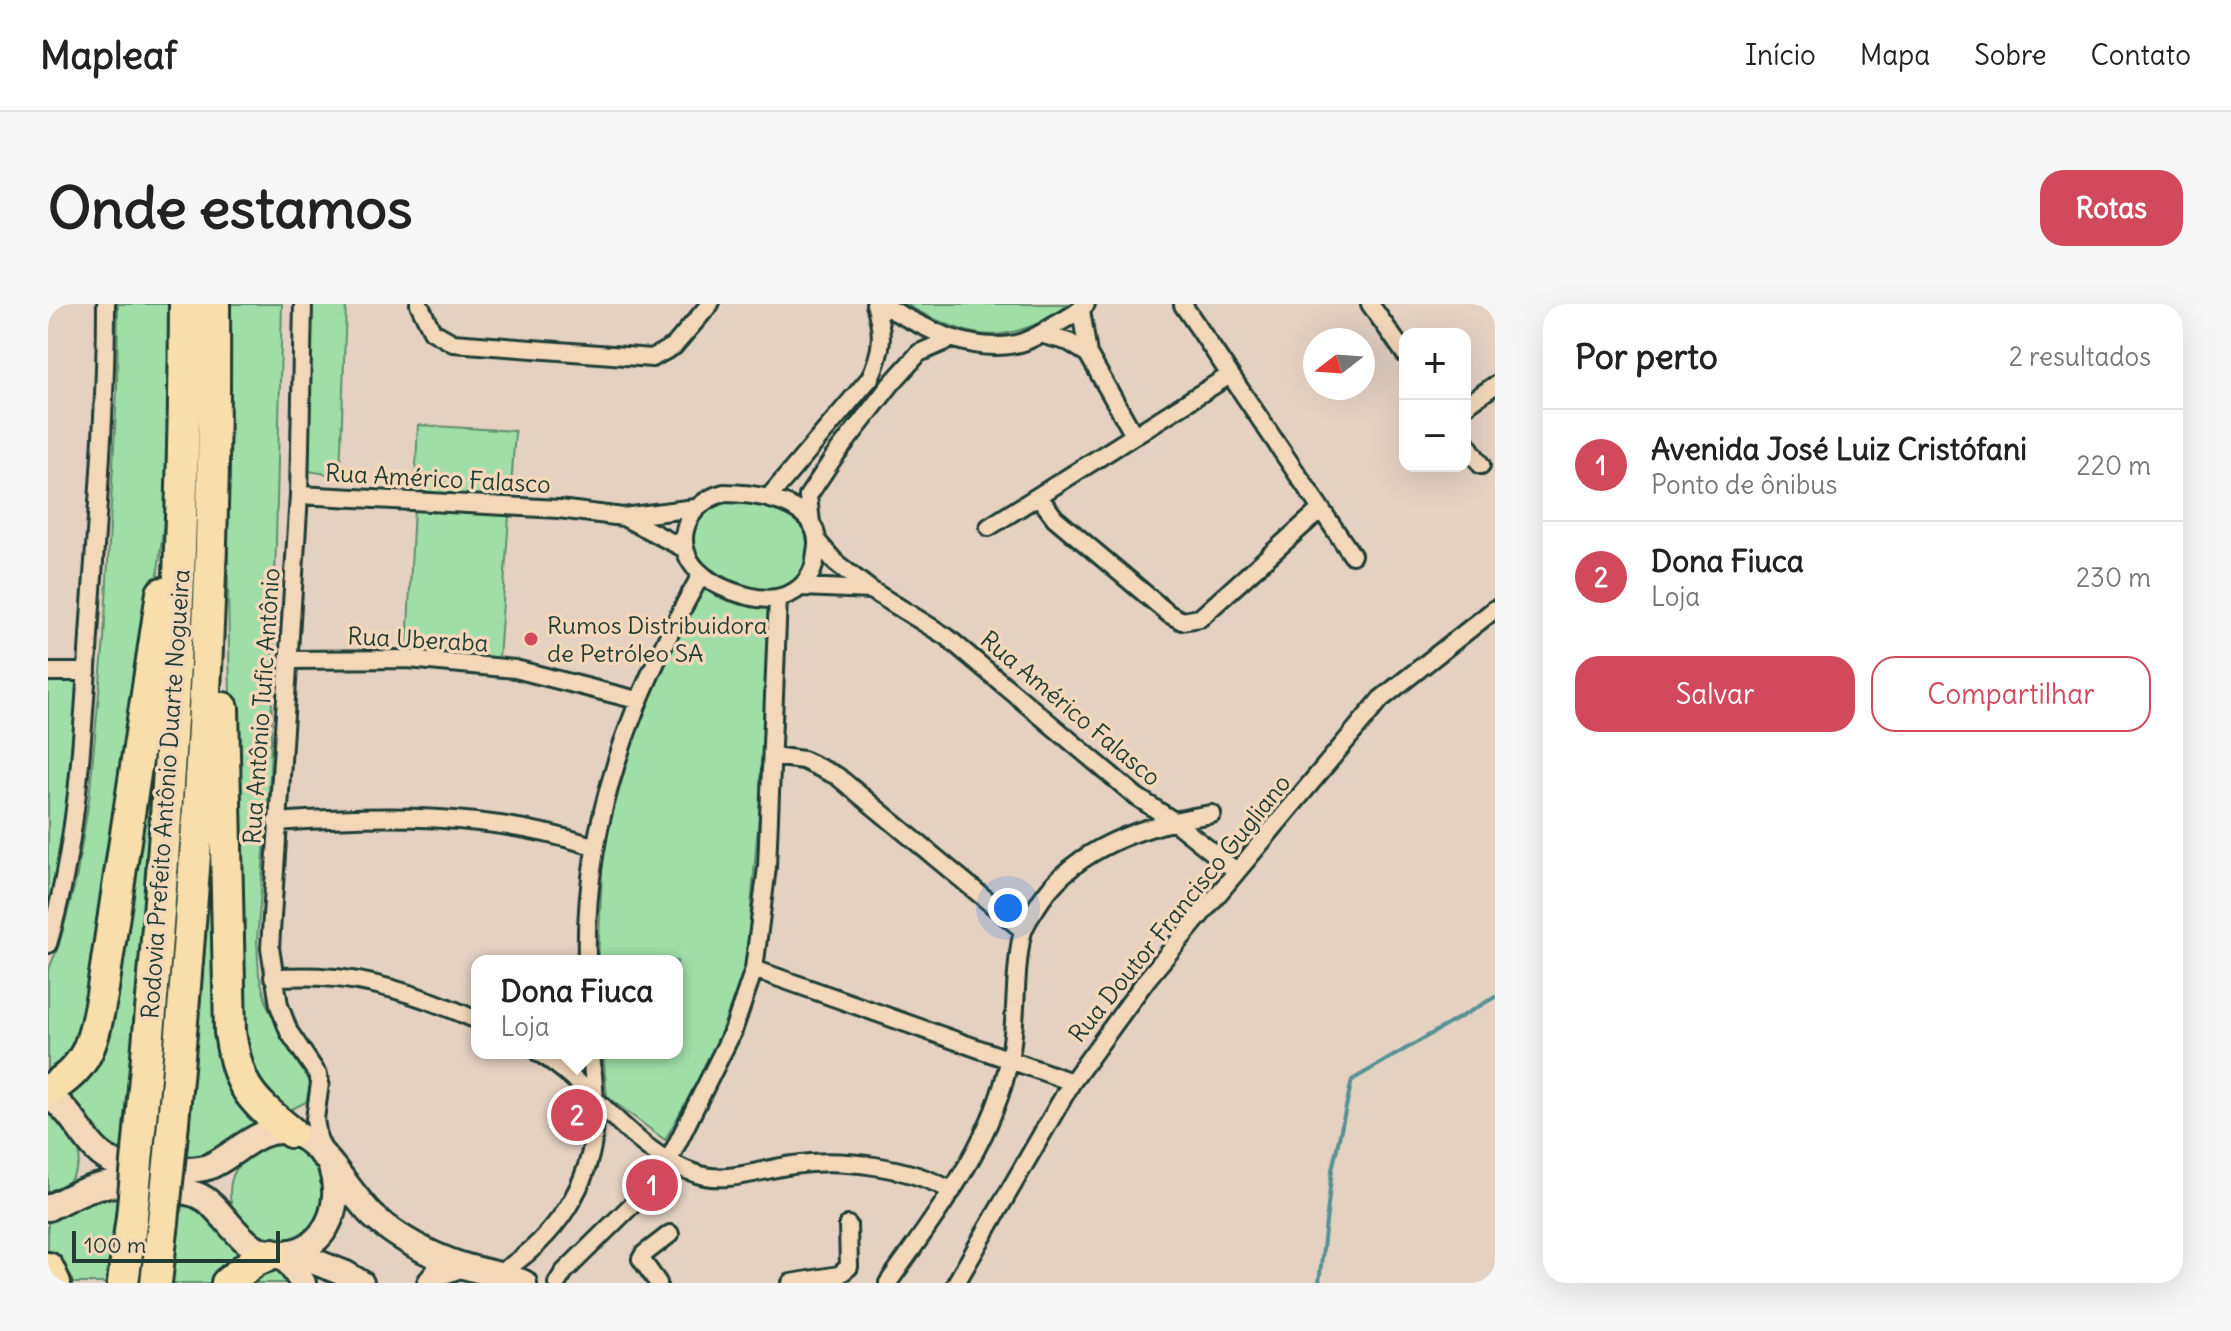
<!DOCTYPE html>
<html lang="pt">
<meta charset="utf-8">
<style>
:root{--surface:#fff;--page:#f6f6f6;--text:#222;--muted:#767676;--line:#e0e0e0;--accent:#d1495b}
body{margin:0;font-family:Delius,sans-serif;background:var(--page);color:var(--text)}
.controls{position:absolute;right:24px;top:24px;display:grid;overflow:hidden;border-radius:16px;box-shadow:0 8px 32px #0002}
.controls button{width:72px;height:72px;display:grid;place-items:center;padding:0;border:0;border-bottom:2px solid var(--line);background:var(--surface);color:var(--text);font:40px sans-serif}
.compass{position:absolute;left:1255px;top:24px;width:72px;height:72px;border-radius:50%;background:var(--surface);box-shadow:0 8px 32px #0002;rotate:253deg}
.scale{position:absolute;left:24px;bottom:20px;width:208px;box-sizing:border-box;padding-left:8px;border:4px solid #1f3d34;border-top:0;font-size:22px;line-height:28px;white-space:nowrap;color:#1f3d34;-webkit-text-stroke:6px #f2d7b9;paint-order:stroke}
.you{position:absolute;left:960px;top:604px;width:28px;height:28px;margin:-20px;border:6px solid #fff;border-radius:50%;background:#1a73e8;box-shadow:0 0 0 12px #1a73e833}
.badge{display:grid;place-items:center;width:52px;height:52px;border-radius:50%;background:var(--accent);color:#fff;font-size:26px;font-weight:700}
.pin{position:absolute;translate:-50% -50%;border:4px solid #fff;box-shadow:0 2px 8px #0006}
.popup{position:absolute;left:423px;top:651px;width:212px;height:104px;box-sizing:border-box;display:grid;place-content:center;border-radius:16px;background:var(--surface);filter:drop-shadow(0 2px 6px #0005);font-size:26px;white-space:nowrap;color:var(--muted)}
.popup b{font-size:30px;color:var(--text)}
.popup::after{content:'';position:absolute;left:50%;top:100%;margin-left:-16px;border:16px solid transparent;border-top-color:var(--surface)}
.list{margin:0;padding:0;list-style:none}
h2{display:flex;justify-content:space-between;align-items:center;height:104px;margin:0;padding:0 32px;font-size:34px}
h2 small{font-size:26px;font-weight:400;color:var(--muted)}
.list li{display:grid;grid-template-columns:52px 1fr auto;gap:24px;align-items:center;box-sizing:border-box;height:112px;padding:0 32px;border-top:2px solid var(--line)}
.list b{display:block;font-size:30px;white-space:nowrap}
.list p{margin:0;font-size:26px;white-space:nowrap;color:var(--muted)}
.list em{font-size:26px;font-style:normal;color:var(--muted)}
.actions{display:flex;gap:16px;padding:24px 32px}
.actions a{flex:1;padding:18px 0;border:2px solid var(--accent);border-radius:24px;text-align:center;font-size:28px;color:var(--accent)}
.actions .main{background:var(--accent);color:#fff}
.map{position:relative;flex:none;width:1447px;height:979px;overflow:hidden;border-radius:24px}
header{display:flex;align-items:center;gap:48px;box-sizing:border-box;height:112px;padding:0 40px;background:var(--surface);border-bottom:2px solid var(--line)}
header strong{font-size:38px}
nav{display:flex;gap:44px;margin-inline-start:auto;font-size:28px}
.intro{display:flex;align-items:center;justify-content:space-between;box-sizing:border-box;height:192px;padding:0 48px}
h1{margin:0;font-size:56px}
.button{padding:20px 36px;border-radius:24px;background:var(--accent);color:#fff;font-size:28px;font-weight:700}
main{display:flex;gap:48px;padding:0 48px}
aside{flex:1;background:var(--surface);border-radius:24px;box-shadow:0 8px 32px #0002}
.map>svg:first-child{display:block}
.green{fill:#9fdea7;stroke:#5f8e6e;stroke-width:2}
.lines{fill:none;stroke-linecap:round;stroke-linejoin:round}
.stream{stroke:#569295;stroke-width:4}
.street-casing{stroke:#1f3d34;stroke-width:22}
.secondary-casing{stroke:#1f3d34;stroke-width:30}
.highway-casing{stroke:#1f3d34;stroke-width:36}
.street{stroke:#f2d7b9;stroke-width:16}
.secondary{stroke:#f2d7b9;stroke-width:24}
.highway{stroke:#f8deab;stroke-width:30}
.highway-bridge-casing{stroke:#1f3d34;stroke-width:36;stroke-linecap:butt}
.highway-bridge{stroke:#f8deab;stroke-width:30}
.poi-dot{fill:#d1495b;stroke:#f2d7b9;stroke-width:3}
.labels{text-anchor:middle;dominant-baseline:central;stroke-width:7;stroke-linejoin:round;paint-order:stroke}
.street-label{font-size:24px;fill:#1f3d34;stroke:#f2d7b9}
.poi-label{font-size:24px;fill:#1f3d34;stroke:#f2d7b9;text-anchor:start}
</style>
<header>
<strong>Mapleaf</strong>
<nav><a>Início</a><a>Mapa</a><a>Sobre</a><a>Contato</a></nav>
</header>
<div class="intro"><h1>Onde estamos</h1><a class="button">Rotas</a></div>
<main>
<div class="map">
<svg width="1447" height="979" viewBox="0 0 1447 979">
<rect width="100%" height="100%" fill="#e4d1c2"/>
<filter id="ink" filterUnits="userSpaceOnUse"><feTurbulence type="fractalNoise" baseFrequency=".0125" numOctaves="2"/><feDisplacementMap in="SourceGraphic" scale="16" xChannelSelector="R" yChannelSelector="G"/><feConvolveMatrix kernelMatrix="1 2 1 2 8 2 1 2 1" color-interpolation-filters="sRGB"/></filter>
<g filter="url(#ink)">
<!-- green -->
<path class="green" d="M 70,0 L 125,0 L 120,167 L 115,225 L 101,342 L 37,739 L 0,777 L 0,667 L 11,641 L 28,576 L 41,496 L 56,335 L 69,86 Z
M 179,0 L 234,0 L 222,473 L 209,637 L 211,671 L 220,704 L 242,745 L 260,768 L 263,777 L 258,798 L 238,808 L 199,771 C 181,514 178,257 179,0 Z
M 263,0 L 298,0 L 292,172 L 260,167 Z
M 858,0 L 1021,0 C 999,18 963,34 933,30 C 913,28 876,11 858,0 Z
M 370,121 L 467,127 L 451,355 L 359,345 Z
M 664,196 L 723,198 L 760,221 L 763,264 L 750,281 L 730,290 L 688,285 L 657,269 L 642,241 L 643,216 Z
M 655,285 L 690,299 L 721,302 L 715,464 L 698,661 L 664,751 L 617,836 L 559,793 L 555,749 L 629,749 L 629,657 L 550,657 L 555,545 L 595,400 Z
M 0,368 L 39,368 L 0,626 Z
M 114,369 L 104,535 L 77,853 L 65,851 L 13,794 L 19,781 Z
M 170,426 L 173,723 L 222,823 L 168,851 L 135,861 Z
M 0,804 C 9,815 21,826 28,838 C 41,861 17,885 0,895 Z
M182 889a48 48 0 1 1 96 0a48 48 0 1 1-96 0Z
M 72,890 L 61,979 L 14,979 L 0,949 L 0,913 L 29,897 Z
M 132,892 L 146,898 L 202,949 L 168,979 L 122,979 Z
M 230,963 L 247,979 L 190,979 Z"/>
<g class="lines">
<!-- stream -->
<path class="stream" d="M 1271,979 L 1284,866 L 1304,776 L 1447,693"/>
<defs>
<path id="street" d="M 255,0 L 251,191 L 222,644 L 231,701 L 241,728 L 270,771 L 272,779 L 267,815 L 270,834 L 276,848
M 371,0 L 384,27 L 405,39 L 604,54 L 626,42 L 662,0
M 833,0 C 873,22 920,50 968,40 C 982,37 996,28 1007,21 C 1018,15 1030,9 1038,0
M 1322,0 L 1357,50
M 1135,1 L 1304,251
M 1033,6 L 1040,50 L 1086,131
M 992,30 L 1021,38 L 1040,50
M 1417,102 L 1447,81
M 1417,137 L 1433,161
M 676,189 C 707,189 769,198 769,239 C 769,245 767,252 767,257 C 764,274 752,287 736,292 C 725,296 711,295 700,292 C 684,288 669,283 656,272 C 620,245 636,199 676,189 Z
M 251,191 L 511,205 L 575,213 L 647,204
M 721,193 L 822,74 C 835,45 836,30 827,0
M 991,193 L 1007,214 L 1121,310 L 1134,317 L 1152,314 L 1272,206
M 575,213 L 637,245
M 763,219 L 760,192 L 786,153 L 843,80 L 871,49 L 903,35
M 941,223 L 1182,71
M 769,237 L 788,259 L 823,286 L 899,333 L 1089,493 L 1124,516 L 1188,567
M 754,283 L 823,286
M 241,356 L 360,355 L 467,365 L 589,396
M 0,368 L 39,368
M 724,452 L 755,456 L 789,472 L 975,626
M 228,518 C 335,510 442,509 545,542
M 0,640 C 31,536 35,424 42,316 C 49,210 58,105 58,0
M 539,657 C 535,518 585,390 653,271
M 706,665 L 1024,778
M 225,673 C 241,673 258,672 274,673 C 326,675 382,695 429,716
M 491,749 C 548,783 584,849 649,870 C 678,880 715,865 745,861 C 793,853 862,863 904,887
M 508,759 L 528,749
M 452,969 C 506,935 544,882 547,817 C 548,795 545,772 543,749
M 509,979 L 516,968 L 604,881 L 620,858 L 685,727 L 706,665 L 719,563 L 730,294
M 610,979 L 593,955 L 596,950 L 622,930
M 743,979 L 791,971 L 801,963 L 800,921
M 840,979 C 887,912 944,840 961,757 C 970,716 965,672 974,631 C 976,621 983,612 988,604 C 1024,543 1098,520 1164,510
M 908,979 L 1024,778 L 1099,675 L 1333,395 L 1447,305"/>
<path id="secondary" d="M 0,793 C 30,808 37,849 69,859 C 88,865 143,869 160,863 C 188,852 209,821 242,828 C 274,835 302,892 327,914 C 351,934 382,951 412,961 C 434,968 455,970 476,979
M 0,904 C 18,895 37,884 57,881 C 73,879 135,885 149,891 C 154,893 161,898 164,901 C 183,919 197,947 226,949 C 275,953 297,904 283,863
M 242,948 L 298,970 L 313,979
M 229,949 L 241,959 L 255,979
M 382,979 L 390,969 L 412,961"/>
<path id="highway" d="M 175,404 L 182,728 C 190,783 201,794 243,828
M 0,786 C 43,762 45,735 54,691 L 114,289
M 92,826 C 119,551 136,276 137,0
M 124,829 C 150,553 168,277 166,0
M 0,964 L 7,979
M 75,979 L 84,913
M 108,979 L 115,918
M 179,979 L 208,956 L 225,950"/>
</defs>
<!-- street casing -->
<use href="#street" class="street-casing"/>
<!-- secondary casing -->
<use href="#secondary" class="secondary-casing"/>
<!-- highway casing -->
<use href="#highway" class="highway-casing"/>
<!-- street -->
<use href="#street" class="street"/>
<!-- secondary -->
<use href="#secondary" class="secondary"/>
<!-- highway -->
<use href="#highway" class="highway"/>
<defs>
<path id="highway-bridge" d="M 84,913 L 92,826
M 115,918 L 124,829"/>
</defs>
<!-- highway-bridge casing -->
<use href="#highway-bridge" class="highway-bridge-casing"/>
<!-- highway-bridge -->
<use href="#highway-bridge" class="highway-bridge"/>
</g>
</g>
<!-- markers -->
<circle class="poi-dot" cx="483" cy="335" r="8"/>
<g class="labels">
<!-- street labels -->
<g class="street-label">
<text transform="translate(390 174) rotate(3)">Rua Américo Falasco</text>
<text transform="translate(370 335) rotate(3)">Rua Uberaba</text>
<text transform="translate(213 402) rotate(-86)">Rua Antônio Tufic Antônio</text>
<text transform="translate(1023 404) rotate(40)">Rua Américo Falasco</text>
<text transform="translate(117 490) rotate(-86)">Rodovia Prefeito Antônio Duarte Nogueira</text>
<text transform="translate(1131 604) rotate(-51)">Rua Doutor Francisco Gugliano</text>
</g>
<!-- poi labels -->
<g class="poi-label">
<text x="499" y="321">Rumos Distribuidora<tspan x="499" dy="28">de Petróleo SA</tspan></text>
</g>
</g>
</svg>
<div class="controls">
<button>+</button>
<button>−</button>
</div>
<svg class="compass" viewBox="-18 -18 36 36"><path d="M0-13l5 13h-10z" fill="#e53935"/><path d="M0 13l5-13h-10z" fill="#767676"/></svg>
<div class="scale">100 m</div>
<div class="you"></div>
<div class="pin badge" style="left:604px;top:881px">1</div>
<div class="pin badge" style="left:529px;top:811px">2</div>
<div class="popup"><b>Dona Fiuca</b>Loja</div>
</div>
<aside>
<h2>Por perto<small>2 resultados</small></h2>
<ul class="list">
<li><span class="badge">1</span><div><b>Avenida José Luiz Cristófani</b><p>Ponto de ônibus</p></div><em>220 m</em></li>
<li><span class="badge">2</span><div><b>Dona Fiuca</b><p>Loja</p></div><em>230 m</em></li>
</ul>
<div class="actions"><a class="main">Salvar</a><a>Compartilhar</a></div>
</aside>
</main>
